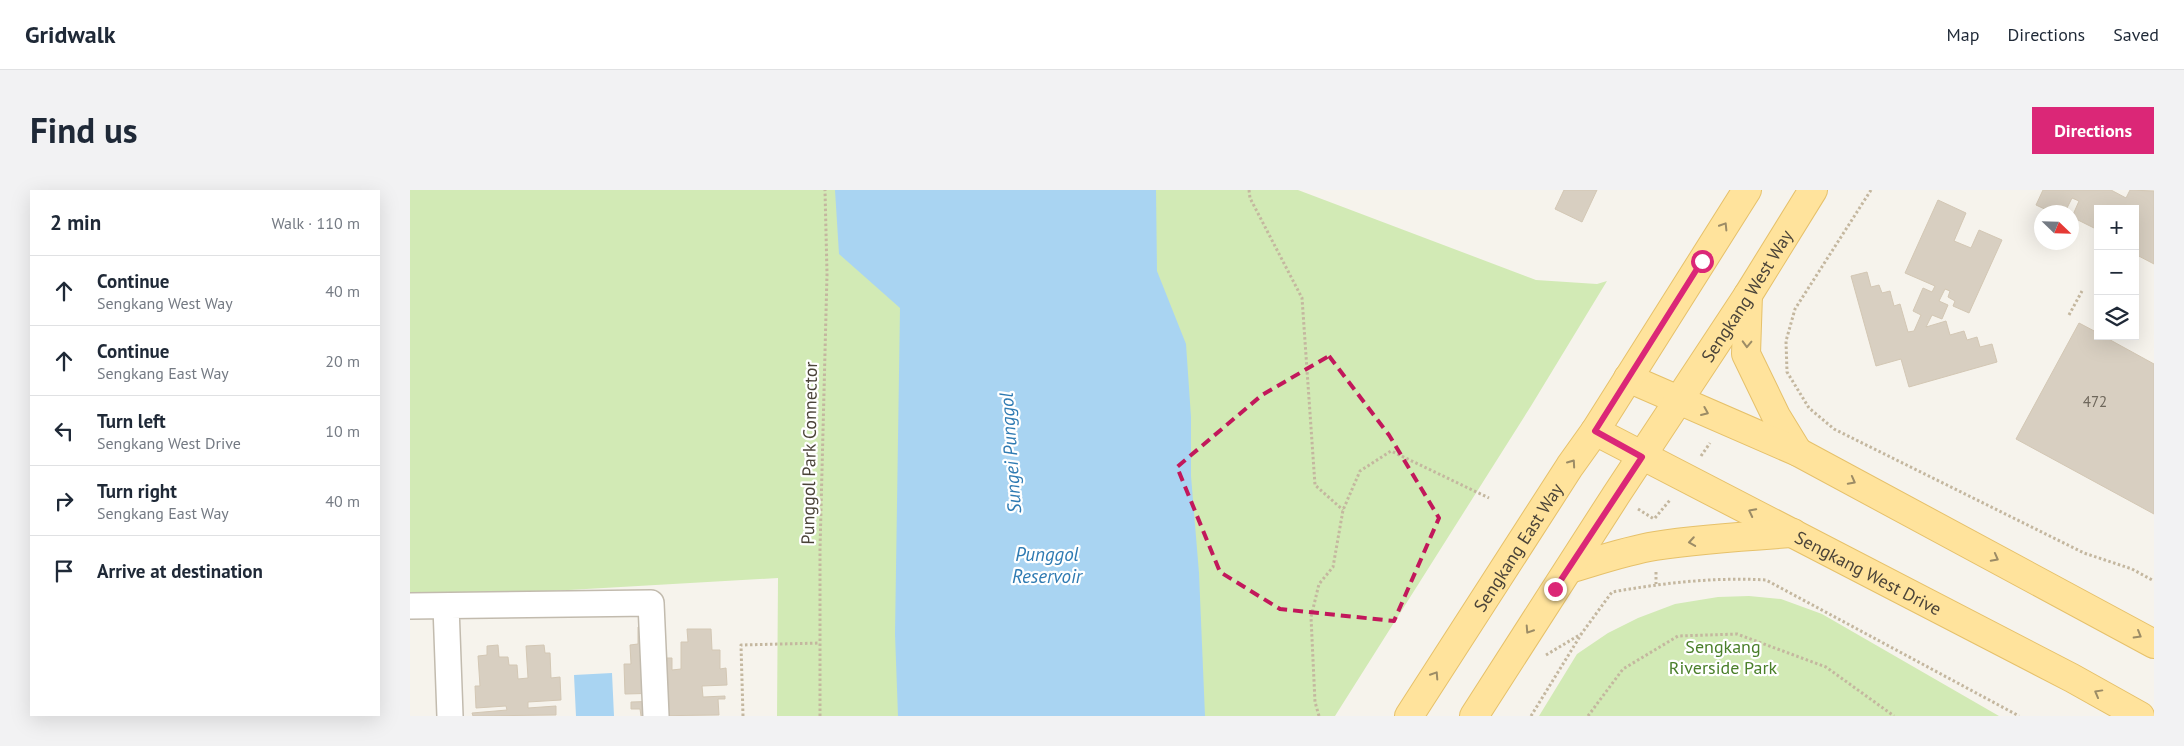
<!DOCTYPE html>
<meta charset="utf-8">
<style>
:root{--surface:#fff;--page:#f2f2f3;--text:#1f2937;--muted:#747a83;--line:#e0e1e3;--accent:#db2777}
body{margin:0;font-family:"PT Sans",sans-serif;background:var(--page);color:var(--text)}
.controls{position:absolute;right:15px;top:15px;display:grid;overflow:hidden;border-radius:0px;box-shadow:0 5px 20px #0002}
.controls button{width:45px;height:45px;display:grid;place-items:center;padding:0;border:0;border-bottom:1px solid var(--line);background:var(--surface);color:var(--text);font:25px sans-serif}
.compass{position:absolute;left:1624px;top:15px;width:45px;height:45px;border-radius:50%;background:var(--surface);box-shadow:0 5px 20px #0002;rotate:113deg}
.stop{position:absolute;width:15px;height:15px;margin:-11px;border:4px solid #db2777;border-radius:50%;background:#fff}
.stop.end{background:#db2777;border-color:#fff;box-shadow:0 1px 5px #0008}
.list{margin:0;padding:0;list-style:none}
h2{display:flex;justify-content:space-between;align-items:center;height:65px;margin:0;padding:0 20px;font-size:21px}
h2 small{font-size:16px;font-weight:400;color:var(--muted)}
.list li{display:grid;grid-template-columns:32px 1fr auto;gap:15px;align-items:center;box-sizing:border-box;height:70px;padding:0 20px;border-top:1px solid var(--line)}
.list b{display:block;font-size:19px;white-space:nowrap}
.list p{margin:0;font-size:16px;white-space:nowrap;color:var(--muted)}
.list em{font-size:16px;font-style:normal;color:var(--muted)}
.icon{flex:none;width:28px;height:28px;fill:none;stroke:currentColor;stroke-width:2;stroke-linecap:round;stroke-linejoin:round}
.map{position:relative;flex:none;width:1744px;height:526px;overflow:hidden;border-radius:0px}
header{display:flex;align-items:center;gap:30px;box-sizing:border-box;height:70px;padding:0 25px;background:var(--surface);border-bottom:1px solid var(--line)}
header strong{font-size:24px}
nav{display:flex;gap:28px;margin-inline-start:auto;font-size:18px}
.intro{display:flex;align-items:center;justify-content:space-between;box-sizing:border-box;height:120px;padding:0 30px}
h1{margin:0;font-size:35px}
.button{padding:12px 22px;border-radius:0px;background:var(--accent);color:#fff;font-size:18px;font-weight:700}
main{display:flex;gap:30px;padding:0 30px}
aside{flex:1;background:var(--surface);border-radius:0px;box-shadow:0 5px 20px #0002}
.map>svg:first-child{display:block}
.green{fill:#d2eab5}
.water{fill:#a9d4f2}
.building{fill:#d8cfc1;stroke:#d3c7b4}
.lines{fill:none;stroke-linecap:round;stroke-linejoin:round}
.minor-casing{stroke:#c2bbae;stroke-width:28}
.major-casing{stroke:#e6c16a;stroke-width:30}
.path{stroke:#c4b79f;stroke-width:3;stroke-dasharray:2.5 2.5;stroke-linecap:butt}
.minor{stroke:#fff;stroke-width:25}
.major{stroke:#ffe39c;stroke-width:28}
.oneway{stroke:#9c8c66}
.route{stroke:#db2777;stroke-width:6}
.marked{fill:none;stroke:#c2185b;stroke-width:4;stroke-dasharray:10 6;stroke-linejoin:round}
.labels{text-anchor:middle;dominant-baseline:central;stroke-width:4.5;stroke-linejoin:round;paint-order:stroke}
.number-label{font-size:15px;fill:#6e675b}
.street-label{font-size:18px;fill:#4b4439;stroke:#fff}
.park-label{font-size:18px;fill:#4a7f2a;stroke:#fff}
.water-label{font-size:19px;font-style:italic;fill:#2e7ab2;stroke:#fff}
</style>
<header>
<strong>Gridwalk</strong>
<nav><a>Map</a><a>Directions</a><a>Saved</a></nav>
</header>
<div class="intro"><h1>Find us</h1><a class="button">Directions</a></div>
<main>
<aside>
<h2>2 min<small>Walk · 110 m</small></h2>
<ul class="list">
<li><svg class="icon" aria-label="ahead" viewBox="0 0 24 24"><path d="M12 20V5M6 11l6-6 6 6"/></svg><div><b>Continue</b><p>Sengkang West Way</p></div><em>40 m</em></li>
<li><svg class="icon" aria-label="ahead" viewBox="0 0 24 24"><path d="M12 20V5M6 11l6-6 6 6"/></svg><div><b>Continue</b><p>Sengkang East Way</p></div><em>20 m</em></li>
<li><svg class="icon" aria-label="left" viewBox="0 0 24 24"><path d="M17 20v-9H6M10 6l-5 5 5 5"/></svg><div><b>Turn left</b><p>Sengkang West Drive</p></div><em>10 m</em></li>
<li><svg class="icon" aria-label="right" viewBox="0 0 24 24"><path d="M7 20v-9h11M14 6l5 5-5 5"/></svg><div><b>Turn right</b><p>Sengkang East Way</p></div><em>40 m</em></li>
<li><svg class="icon" aria-label="arrive" viewBox="0 0 24 24"><path d="M6 21V4h12l-3 4 3 4H6"/></svg><div><b>Arrive at destination</b></div></li>
</ul>
</aside>
<div class="map">
<svg width="1744" height="526" viewBox="0 0 1744 526">
<rect width="100%" height="100%" fill="#f6f3ec"/>
<!-- green -->
<path class="green" d="M 0,0 L 888,0 L 1126,90 L 1187,94 L 1197,91 L 1121,216 L 925,526 L 367,526 L 368,388 L 0,409 Z
M 1339,406 L 1371,409 L 1412,424 L 1589,526 L 1129,526 L 1167,464 L 1198,443 L 1228,428 L 1265,414 L 1308,407 Z"/>
<!-- water -->
<path class="water" d="M 425,0 L 746,0 L 747,81 L 776,154 L 781,227 L 781,286 L 789,383 L 795,526 L 488,526 L 485,444 L 490,118 L 429,64 Z
M 202,483 L 204,526 L 166,526 L 164,485 Z"/>
<!-- building -->
<path class="building" d="M 1154,0 L 1187,0 L 1172,32 L 1145,19 Z
M 1633,0 L 1701,0 L 1716,8 L 1720,0 L 1744,1 L 1744,74 L 1725,64 L 1725,19 L 1688,19 L 1688,40 L 1662,27 L 1669,11 L 1662,8 L 1655,22 L 1641,22 L 1626,15 Z
M 1528,10 L 1556,23 L 1544,51 L 1561,58 L 1569,40 L 1592,50 L 1559,123 L 1543,116 L 1545,111 L 1538,107 L 1540,101 L 1535,99 L 1529,111 L 1538,115 L 1532,129 L 1522,125 L 1516,137 L 1536,131 L 1540,145 L 1554,141 L 1557,150 L 1567,147 L 1570,157 L 1582,154 L 1587,172 L 1499,197 L 1491,169 L 1466,176 L 1441,86 L 1457,82 L 1461,97 L 1469,95 L 1472,103 L 1480,101 L 1484,116 L 1490,114 L 1498,142 L 1504,141 L 1511,125 L 1503,121 L 1513,98 L 1522,102 L 1525,96 L 1495,83 Z
M 1669,133 L 1688,143 L 1688,146 L 1693,146 L 1744,174 L 1744,324 L 1606,249 Z
M 243,436 L 250,458 L 256,458 L 254,468 L 262,468 L 262,480 L 271,479 L 271,452 L 278,452 L 277,439 L 301,439 L 302,460 L 310,460 L 310,479 L 316,478 L 317,495 L 292,496 L 293,507 L 315,506 L 315,509 L 308,509 L 309,525 L 231,526 L 230,519 L 221,519 L 221,512 L 254,511 L 254,503 L 215,504 L 214,474 L 221,474 L 220,455 L 228,454 L 228,437 Z
M 88,455 L 89,467 L 98,467 L 99,475 L 107,475 L 108,489 L 118,488 L 116,456 L 134,455 L 135,463 L 140,463 L 141,488 L 150,487 L 151,510 L 118,512 L 118,518 L 146,516 L 146,525 L 63,526 L 62,523 L 97,520 L 96,516 L 66,518 L 65,496 L 70,496 L 68,466 L 77,465 L 77,456 Z"/>
<g class="lines">
<defs>
<path id="minor" d="M 0,416 L 241,413 L 246,526
M 36,416 L 40,526"/>
<g id="major">
<path d="M 1338,105 L 1336,164 L 1366,226 L 1388,262"/>
<path d="M 1218,188 L 1388,262 L 1744,454"/>
<path id="s1" d="M 1185,241 L 1662,488 L 1730,526"/>
<path d="M 1159,379 C 1187,371 1215,361 1245,356 C 1290,349 1337,346 1383,343"/>
<path id="s2" d="M 999,526 L 1160,276 L 1185,241 L 1337,0"/>
<path id="s3" d="M 1064,526 L 1206,305 L 1338,105 L 1403,0"/>
</g>
</defs>
<!-- minor casing -->
<use href="#minor" class="minor-casing"/>
<!-- major casing -->
<use href="#major" class="major-casing"/>
<!-- path -->
<path class="path" d="M 839,0 L 840,8 L 892,108 L 905,295 L 933,320
M 1461,0 L 1385,119 L 1376,151 L 1377,182 L 1399,218 L 1424,239 L 1674,363 L 1722,379 L 1744,391
M 1659,125 L 1672,101
M 1707,147 L 1708,146
M 1291,266 L 1300,253
M 1228,319 L 1244,329
M 1245,328 L 1260,310
M 1246,382 L 1246,394
M 1136,465 L 1171,444
M 333,526 L 331,455 L 410,453
M 410,526 L 410,359 L 417,84 L 415,0
M 909,526 L 905,512 L 901,427 L 909,394 L 923,377 L 933,320 L 950,281 L 981,261 L 1079,308
M 1121,526 L 1172,443 L 1202,402 C 1253,393 1304,387 1356,390 L 1609,526
M 1178,526 L 1213,479 L 1268,446 L 1327,444 L 1416,477 L 1484,526"/>
<!-- minor -->
<use href="#minor" class="minor"/>
<!-- major -->
<use href="#major" class="major"/>
</g>
<!-- one-way arrows -->
<defs><path id="oneway-chevron" d="M-2-3.5L2.5 0L-2 3.5" fill="none" stroke-width="1.6" stroke-linecap="round" stroke-linejoin="round" transform="scale(1.25)"/></defs>
<g class="oneway">
<use href="#oneway-chevron" transform="translate(1314 36) rotate(-58)"/>
<use href="#oneway-chevron" transform="translate(1337 154) rotate(92)"/>
<use href="#oneway-chevron" transform="translate(1295 222) rotate(23)"/>
<use href="#oneway-chevron" transform="translate(1162 273) rotate(-55)"/>
<use href="#oneway-chevron" transform="translate(1442 291) rotate(28)"/>
<use href="#oneway-chevron" transform="translate(1342 322) rotate(-153)"/>
<use href="#oneway-chevron" transform="translate(1282 352) rotate(171)"/>
<use href="#oneway-chevron" transform="translate(1585 368) rotate(28)"/>
<use href="#oneway-chevron" transform="translate(1119 440) rotate(123)"/>
<use href="#oneway-chevron" transform="translate(1728 445) rotate(30)"/>
<use href="#oneway-chevron" transform="translate(1025 485) rotate(-57)"/>
<use href="#oneway-chevron" transform="translate(1688 503) rotate(-151)"/>
</g>
<g class="lines">
<!-- route -->
<path class="route" d="M 1145,399 L 1232,267 L 1185,241 L 1292,71"/>
</g>
<!-- marked area -->
<path class="marked" d="M 919,166 L 979,245 L 1029,328 L 984,431 L 870,419 L 810,382 L 767,277 L 852,205 Z"/>
<g class="labels">
<!-- number labels -->
<g class="number-label">
<text x="1685" y="211">472</text>
</g>
<!-- street labels -->
<g class="street-label">
<text stroke="none"><textPath href="#s3" startOffset="501">Sengkang West Way</textPath></text>
<text transform="translate(399 263) rotate(-89)">Punggol Park Connector</text>
<text stroke="none"><textPath href="#s2" startOffset="201">Sengkang East Way</textPath></text>
<text stroke="none"><textPath href="#s1" startOffset="308">Sengkang West Drive</textPath></text>
</g>
<!-- park labels -->
<g class="park-label">
<text x="1313" y="456">Sengkang<tspan x="1313" dy="21">Riverside Park</tspan></text>
</g>
<!-- water labels -->
<g class="water-label">
<text transform="translate(600 263) rotate(-94)">Sungei Punggol</text>
<text x="637" y="364">Punggol<tspan x="637" dy="22">Reservoir</tspan></text>
</g>
</g>
</svg>
<div class="controls">
<button>+</button>
<button>−</button>
<button><svg class="icon" aria-label="layers" viewBox="0 0 24 24"><path d="M12 4l9 5-9 5-9-5zM3 14l9 5 9-5"/></svg></button>
</div>
<svg class="compass" viewBox="-18 -18 36 36"><path d="M0-13l5 13h-10z" fill="#e53935"/><path d="M0 13l5-13h-10z" fill="#747a83"/></svg>
<div class="stop" style="left:1292px;top:71px"></div>
<div class="stop end" style="left:1145px;top:399px"></div>
</div>
</main>
